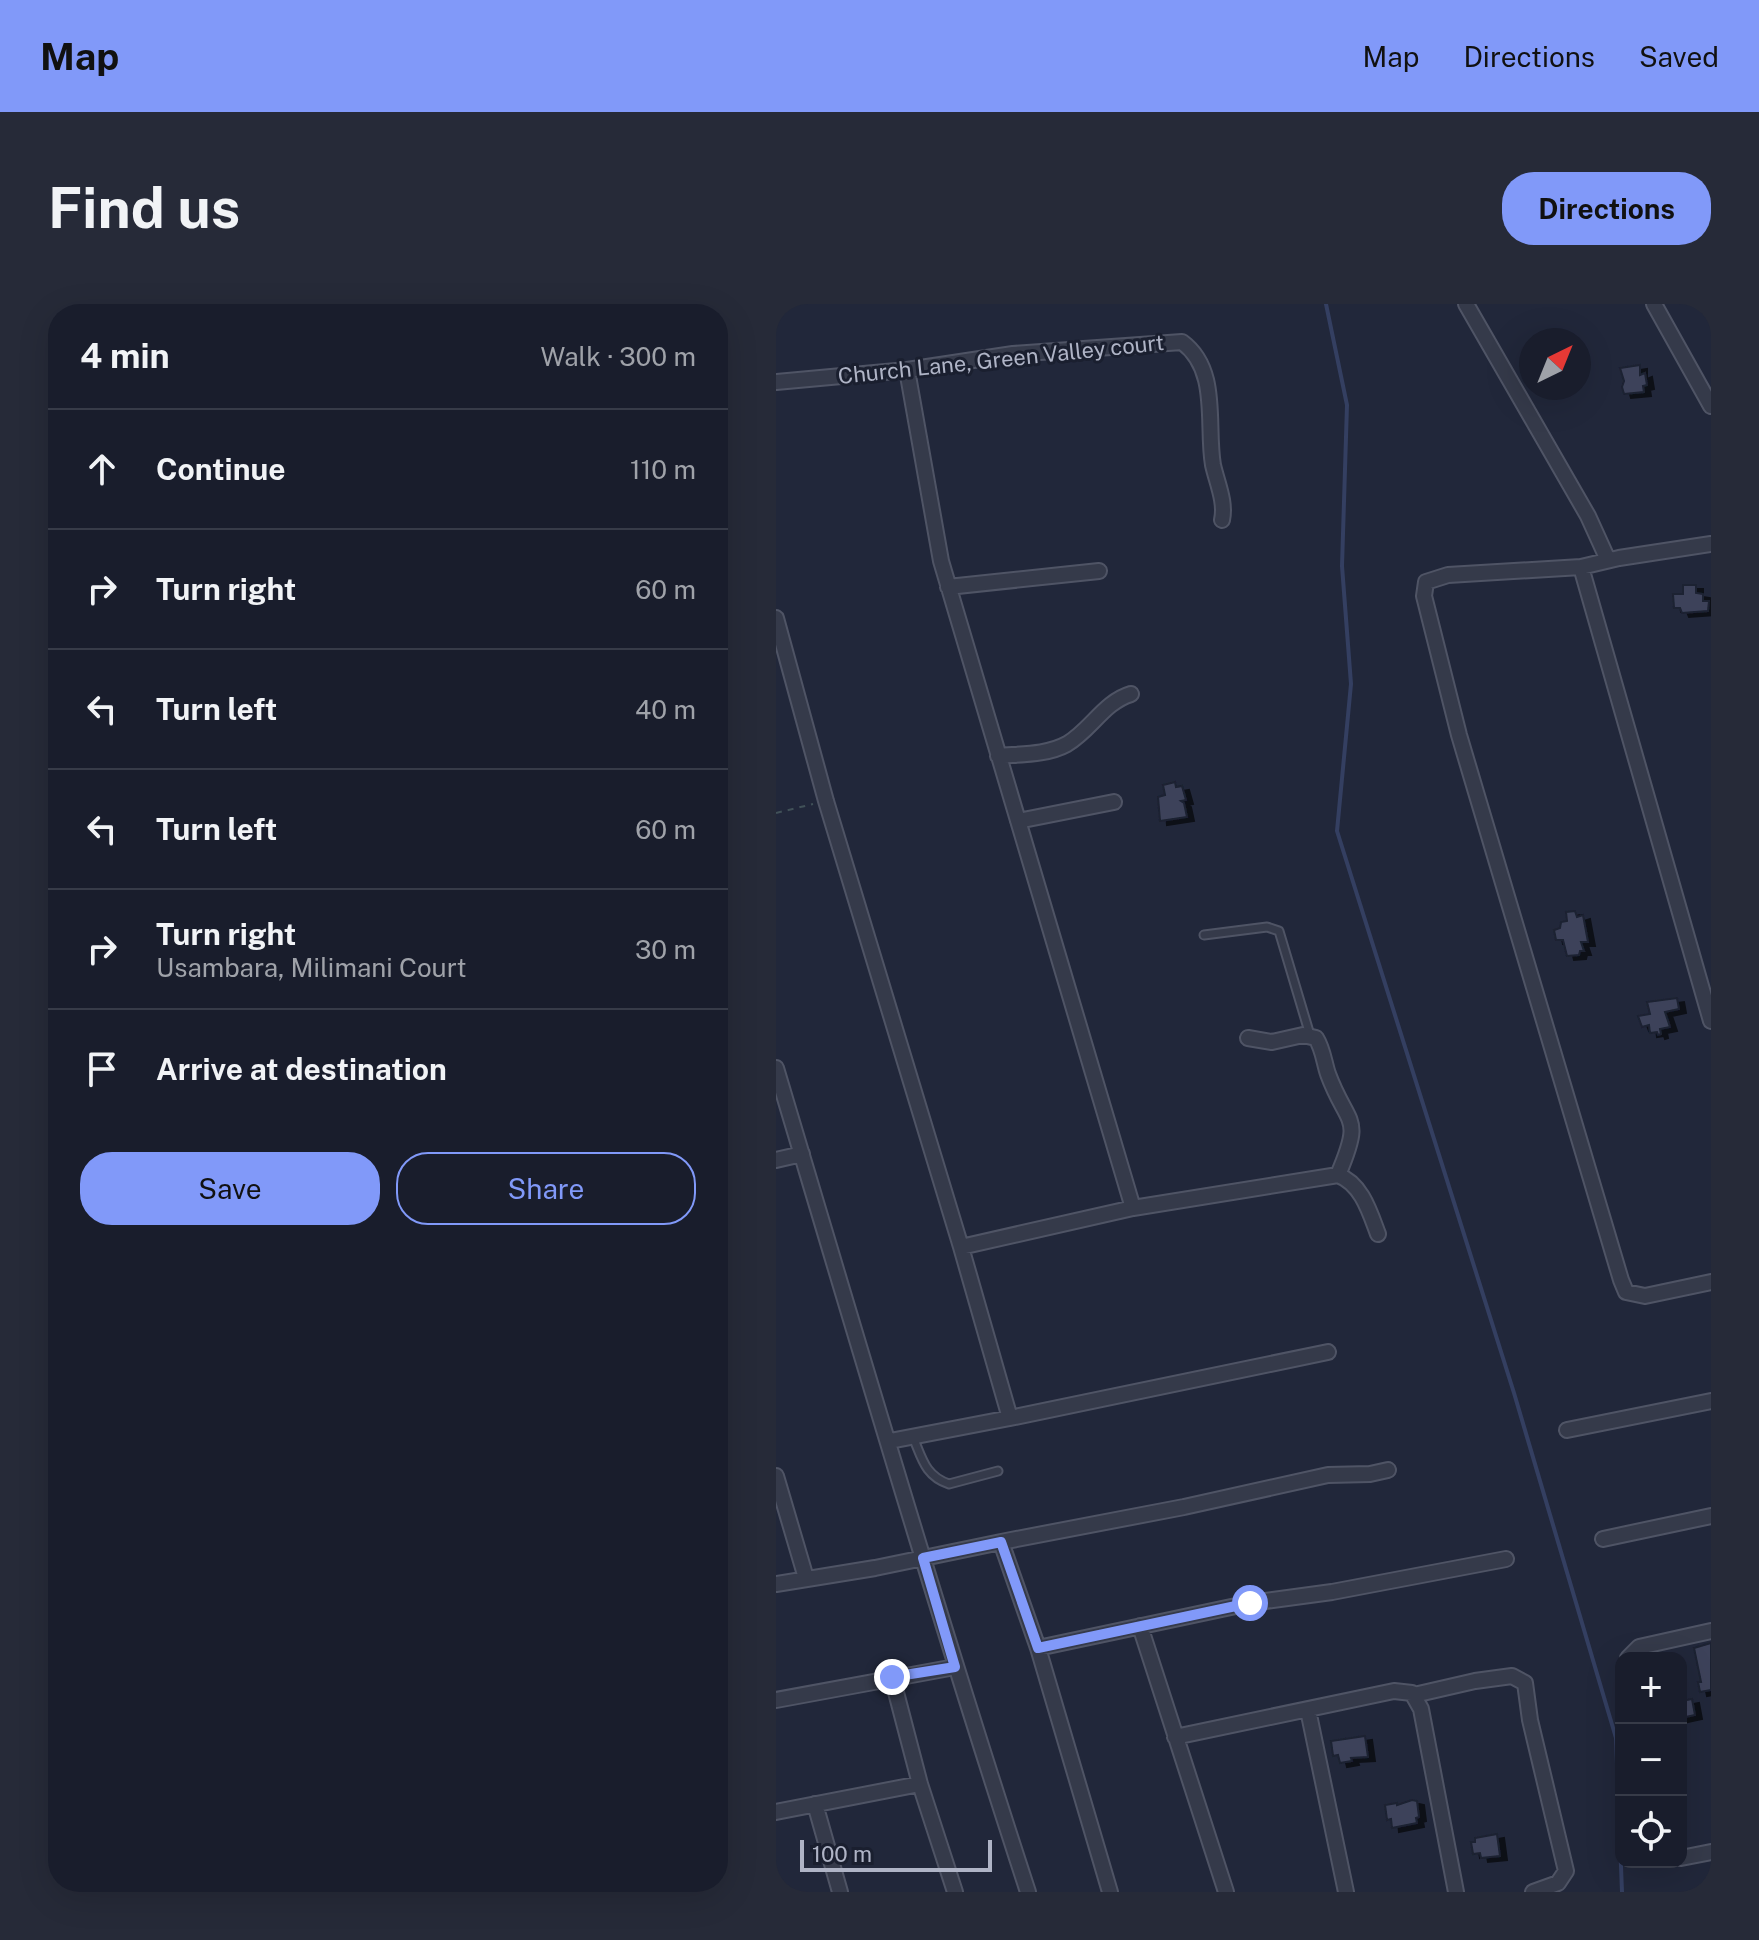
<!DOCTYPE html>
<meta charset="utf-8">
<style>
:root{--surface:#191d2c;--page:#262a38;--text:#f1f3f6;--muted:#9fa2a9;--line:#373b48;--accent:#8199f9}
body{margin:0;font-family:"Public Sans",sans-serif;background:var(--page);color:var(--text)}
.controls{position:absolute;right:24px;bottom:24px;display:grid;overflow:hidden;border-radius:16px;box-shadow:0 8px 32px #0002}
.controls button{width:72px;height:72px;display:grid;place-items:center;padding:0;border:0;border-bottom:2px solid var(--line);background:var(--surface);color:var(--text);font:40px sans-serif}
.compass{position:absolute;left:743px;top:24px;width:72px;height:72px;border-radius:50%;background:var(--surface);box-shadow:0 8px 32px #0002;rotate:43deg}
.scale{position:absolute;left:24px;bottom:20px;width:192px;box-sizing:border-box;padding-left:8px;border:4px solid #afb4c6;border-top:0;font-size:22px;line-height:28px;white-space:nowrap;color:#afb4c6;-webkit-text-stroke:6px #1a1f2f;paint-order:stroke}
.stop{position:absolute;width:24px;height:24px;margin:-18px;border:6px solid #8199f9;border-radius:50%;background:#fff}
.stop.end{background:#8199f9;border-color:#fff;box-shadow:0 2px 8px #0008}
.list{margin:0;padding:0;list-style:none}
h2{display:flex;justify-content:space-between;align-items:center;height:104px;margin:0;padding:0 32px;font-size:34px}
h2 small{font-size:26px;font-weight:400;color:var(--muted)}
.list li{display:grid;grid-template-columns:52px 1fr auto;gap:24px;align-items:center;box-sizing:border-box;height:120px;padding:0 32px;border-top:2px solid var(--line)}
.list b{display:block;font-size:30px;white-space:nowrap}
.list p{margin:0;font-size:26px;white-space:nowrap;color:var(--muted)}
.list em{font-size:26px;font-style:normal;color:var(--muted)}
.actions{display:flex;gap:16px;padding:24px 32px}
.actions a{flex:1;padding:18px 0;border:2px solid var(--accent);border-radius:32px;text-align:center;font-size:28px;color:var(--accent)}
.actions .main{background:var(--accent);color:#111}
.icon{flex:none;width:44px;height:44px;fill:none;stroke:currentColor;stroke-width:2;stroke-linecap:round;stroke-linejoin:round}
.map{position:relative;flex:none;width:935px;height:1588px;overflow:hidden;border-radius:32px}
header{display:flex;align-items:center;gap:48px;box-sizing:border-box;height:112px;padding:0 40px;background:var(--accent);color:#111}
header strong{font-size:38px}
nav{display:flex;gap:44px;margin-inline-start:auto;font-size:28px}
.intro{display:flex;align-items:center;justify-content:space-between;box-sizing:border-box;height:192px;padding:0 48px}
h1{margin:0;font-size:56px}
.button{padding:20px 36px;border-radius:32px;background:var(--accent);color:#111;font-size:28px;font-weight:700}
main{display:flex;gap:48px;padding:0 48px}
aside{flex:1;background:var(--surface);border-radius:32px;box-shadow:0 8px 32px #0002}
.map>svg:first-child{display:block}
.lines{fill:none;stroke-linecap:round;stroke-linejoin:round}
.stream{stroke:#343f61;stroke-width:4}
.building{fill:#3d435a;stroke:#1c2131;stroke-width:2;filter:url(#shadow)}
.lane-casing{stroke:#4f5465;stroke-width:11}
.street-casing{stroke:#4f5465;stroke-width:18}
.path{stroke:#415158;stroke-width:2;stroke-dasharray:6 6;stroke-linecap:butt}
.lane{stroke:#353a4a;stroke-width:7}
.street{stroke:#353a4a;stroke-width:14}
.route{stroke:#8199f9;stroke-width:10}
.labels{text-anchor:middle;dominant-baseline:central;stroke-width:6;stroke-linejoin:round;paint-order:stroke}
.street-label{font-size:22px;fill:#afb4c6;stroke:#1a1f2f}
</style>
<header>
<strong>Map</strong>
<nav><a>Map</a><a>Directions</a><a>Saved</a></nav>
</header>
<div class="intro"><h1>Find us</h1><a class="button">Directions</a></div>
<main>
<aside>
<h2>4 min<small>Walk · 300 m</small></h2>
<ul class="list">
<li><svg class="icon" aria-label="ahead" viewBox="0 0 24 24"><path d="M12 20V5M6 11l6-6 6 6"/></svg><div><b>Continue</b></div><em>110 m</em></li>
<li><svg class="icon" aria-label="right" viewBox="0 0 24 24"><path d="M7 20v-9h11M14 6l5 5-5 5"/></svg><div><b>Turn right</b></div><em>60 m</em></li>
<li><svg class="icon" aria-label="left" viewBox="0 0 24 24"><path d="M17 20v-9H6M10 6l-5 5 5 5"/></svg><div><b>Turn left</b></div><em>40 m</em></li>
<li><svg class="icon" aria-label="left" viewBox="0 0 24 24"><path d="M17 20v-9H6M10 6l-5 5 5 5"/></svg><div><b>Turn left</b></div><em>60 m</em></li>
<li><svg class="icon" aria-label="right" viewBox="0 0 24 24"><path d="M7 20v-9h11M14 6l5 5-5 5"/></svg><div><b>Turn right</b><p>Usambara, Milimani Court</p></div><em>30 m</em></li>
<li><svg class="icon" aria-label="arrive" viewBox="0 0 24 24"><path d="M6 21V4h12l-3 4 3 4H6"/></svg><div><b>Arrive at destination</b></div></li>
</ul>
<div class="actions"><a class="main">Save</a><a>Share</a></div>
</aside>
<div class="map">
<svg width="935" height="1588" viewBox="0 0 935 1588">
<defs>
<filter id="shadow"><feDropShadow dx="7" dy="4" stdDeviation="0" flood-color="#0009"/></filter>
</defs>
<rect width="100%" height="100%" fill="#21273a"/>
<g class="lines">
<!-- stream -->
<path class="stream" d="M 550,0 L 571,101 L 566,262 L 575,380 L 561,527 L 738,1089 L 840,1434 L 846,1588"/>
</g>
<!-- building -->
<path class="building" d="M 864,61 L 864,71 L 869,69 L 871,81 L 867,82 L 868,88 L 848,90 L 846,83 L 848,77 L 844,64 Z
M 907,281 L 920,281 L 920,289 L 927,290 L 927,297 L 933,297 L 932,307 L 906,309 L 904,304 L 898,304 L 897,290 L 907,290 Z
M 399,478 L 400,483 L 406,482 L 410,496 L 405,497 L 408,499 L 411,513 L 384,517 L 382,493 L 389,491 L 387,481 Z
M 799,607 L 801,613 L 807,611 L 812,638 L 805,638 L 808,647 L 804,647 L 803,651 L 791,652 L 787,636 L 780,636 L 778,626 L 784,624 L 785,618 L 791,617 L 790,608 Z
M 901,694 L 903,705 L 889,708 L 894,723 L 884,725 L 885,730 L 882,731 L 881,728 L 874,729 L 873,721 L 866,723 L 862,712 L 874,710 L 871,698 Z
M 935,1339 L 935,1386 L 924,1388 L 922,1378 L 925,1378 L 918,1344 Z
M 916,1395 L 919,1411 L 905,1414 L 905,1397 Z
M 589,1432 L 592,1453 L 575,1454 L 576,1457 L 564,1459 L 562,1451 L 557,1452 L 555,1437 Z
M 636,1496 L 641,1497 L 643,1513 L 640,1514 L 641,1519 L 616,1524 L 615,1515 L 611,1516 L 609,1501 L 621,1499 L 621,1501 Z
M 721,1530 L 724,1552 L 705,1554 L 704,1549 L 697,1550 L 695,1538 L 699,1538 L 699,1534 Z"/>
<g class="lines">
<defs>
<path id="lane" d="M 428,631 L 491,623 L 503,627 L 534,731
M 137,1133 C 146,1154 149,1172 173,1180 L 222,1167"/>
<path id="street" d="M 690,0 L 812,212 L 832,256
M 878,0 L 935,102
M 131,66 L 165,257 L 357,904 L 185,943
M 0,78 L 131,66 L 237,50 L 406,38 C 444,66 430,121 437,161 C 441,179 450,198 446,216
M 935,240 L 843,254 L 805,263 L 935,717
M 805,263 L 672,271 L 650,278 L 648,292 L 683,431 L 845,976 L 850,988 L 869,992 L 935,978
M 172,283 L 323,267
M 0,314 L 50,497 L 185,943 L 234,1114 L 114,1137
M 222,452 C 245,450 271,451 291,440 C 315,426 328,398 355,390
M 242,517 L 338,498
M 472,734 L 496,738 L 527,731 L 540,734 C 547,745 548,758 552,770 C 572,824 588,810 562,871
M 0,764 C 82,1039 163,1315 252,1588
M 0,856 L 26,850
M 357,904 L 562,871 C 586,880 594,909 602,930
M 234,1114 L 552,1048
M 791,1126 L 935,1097
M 0,1172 L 30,1274
M 827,1235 L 935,1212
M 225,1238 L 408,1203 L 552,1171 L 594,1170 L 612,1166
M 0,1280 L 99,1264 L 225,1238 L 262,1344 L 474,1299 L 556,1288 L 730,1255
M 364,1322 L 450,1588
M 262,1344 L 334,1588
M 852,1354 L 863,1343 L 935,1327
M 116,1373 L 144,1480 L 179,1588
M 638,1391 L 699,1377 L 736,1372 L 749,1379 L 754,1416 L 790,1567 L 782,1579 L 757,1588
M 0,1396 L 179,1363
M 532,1406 L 570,1588
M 399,1433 L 618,1387 L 636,1389 L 645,1405 L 680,1588
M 39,1500 L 64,1588
M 0,1508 L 144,1480
M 905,1554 L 935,1548"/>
</defs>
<!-- lane casing -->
<use href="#lane" class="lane-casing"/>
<!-- street casing -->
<use href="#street" class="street-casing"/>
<!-- path -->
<path class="path" d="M 0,509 L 37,500"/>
<!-- lane -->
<use href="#lane" class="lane"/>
<!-- street -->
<use href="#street" class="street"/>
</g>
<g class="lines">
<!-- route -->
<path class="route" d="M 116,1373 L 179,1363 L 147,1254 L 225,1238 L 262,1344 L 474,1299"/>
</g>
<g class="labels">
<!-- street labels -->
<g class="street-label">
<text transform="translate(225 55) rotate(-6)">Church Lane, Green Valley court</text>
</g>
</g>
</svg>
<div class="controls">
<button>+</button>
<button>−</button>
<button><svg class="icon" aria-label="locate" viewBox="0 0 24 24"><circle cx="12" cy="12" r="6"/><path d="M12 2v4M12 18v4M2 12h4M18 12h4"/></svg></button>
</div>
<svg class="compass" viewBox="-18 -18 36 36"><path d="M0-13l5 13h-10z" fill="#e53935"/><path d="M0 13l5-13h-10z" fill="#9fa2a9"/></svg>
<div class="scale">100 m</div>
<div class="stop" style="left:474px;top:1299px"></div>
<div class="stop end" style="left:116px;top:1373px"></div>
</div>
</main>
